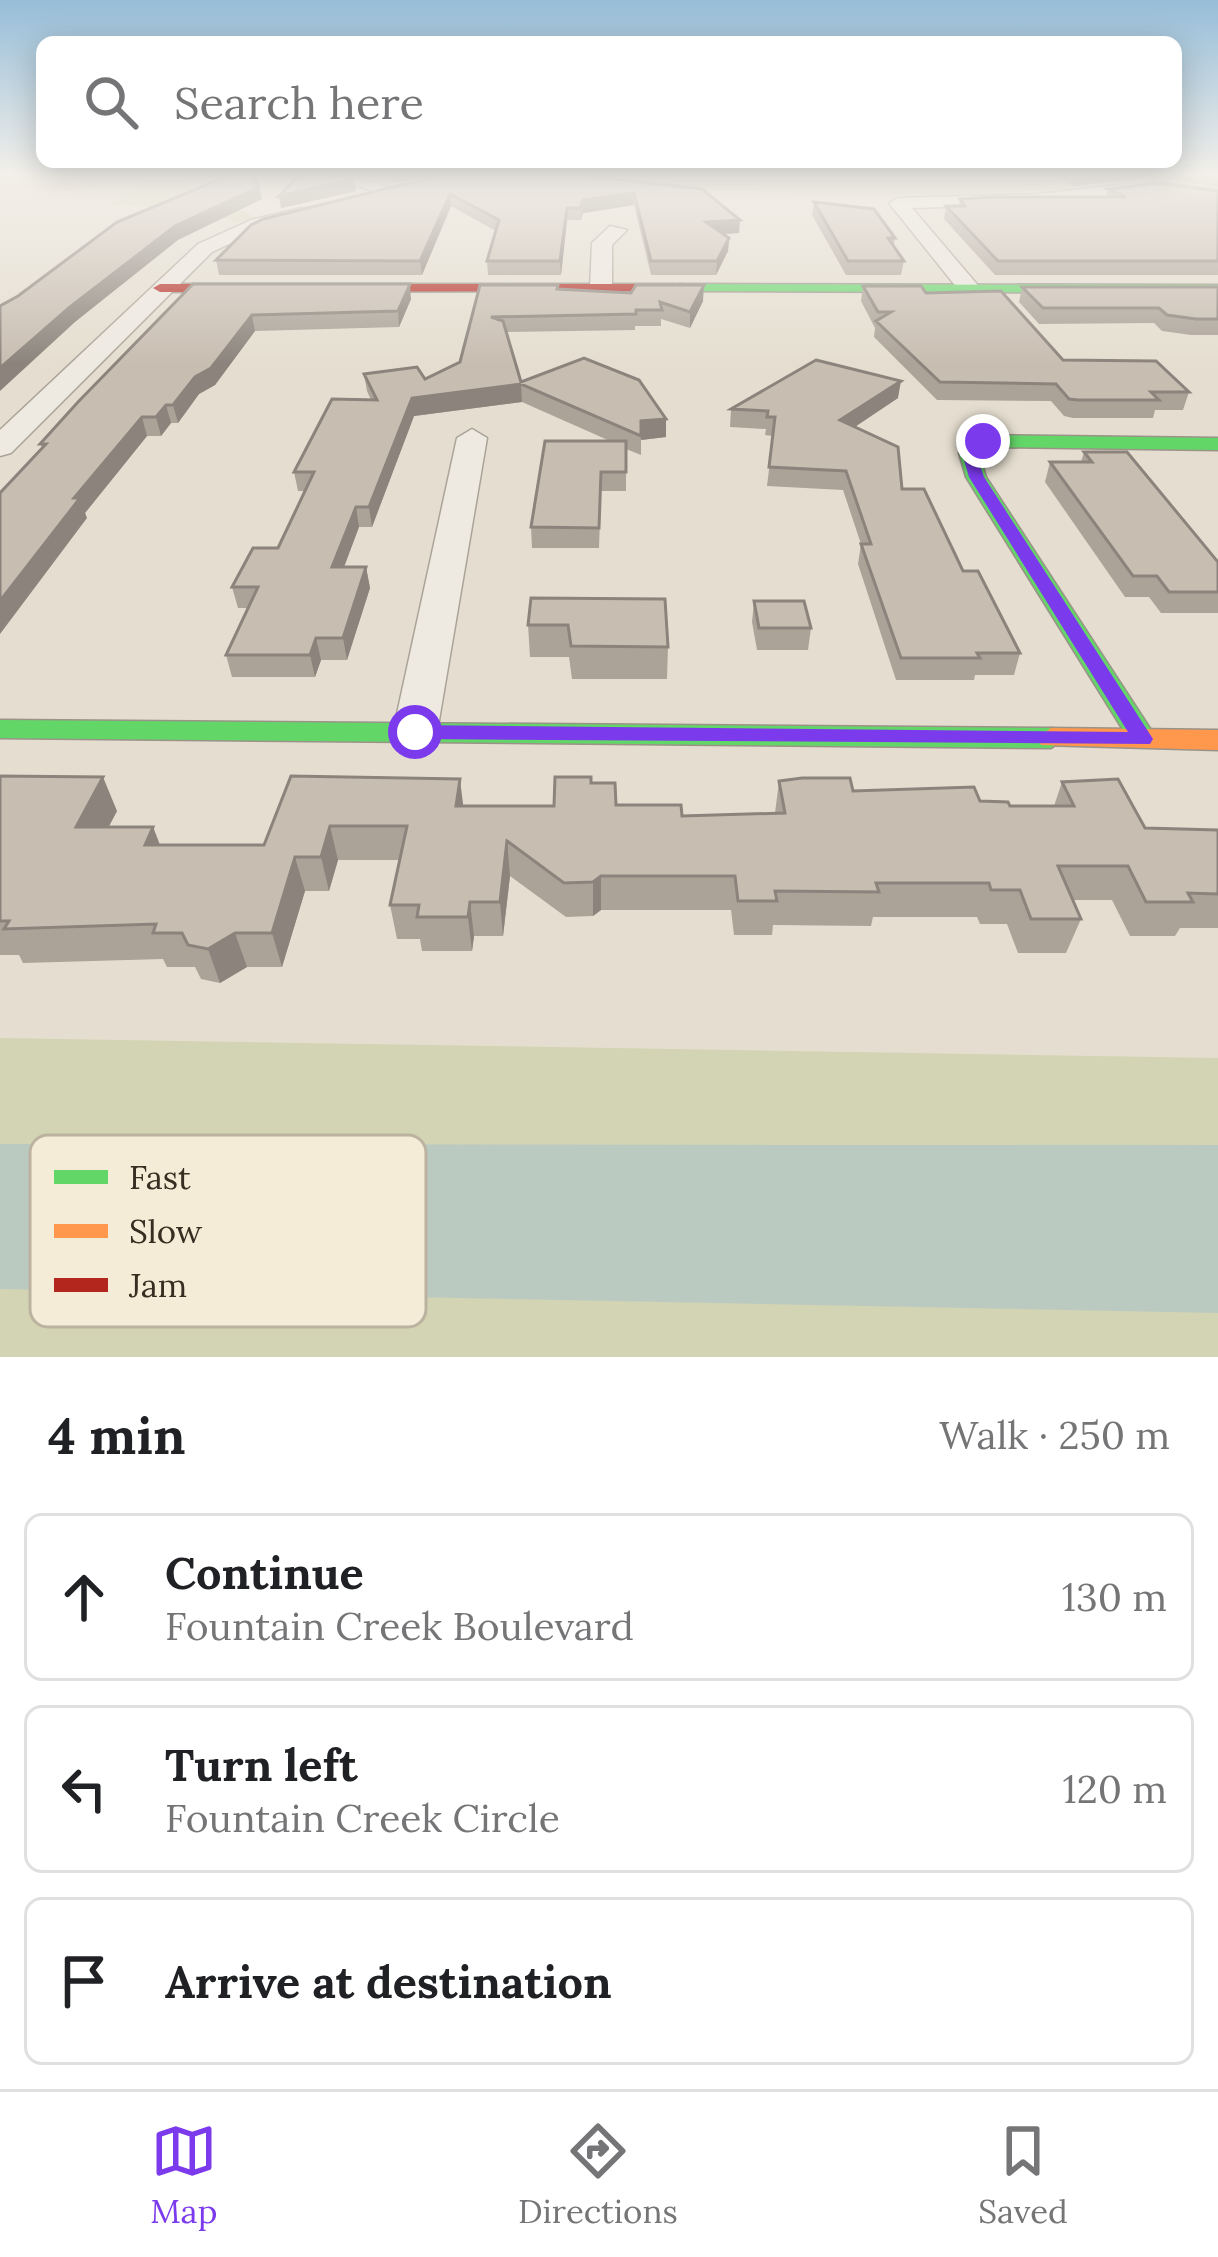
<!DOCTYPE html>
<meta charset="utf-8">
<style>
:root{--surface:#fff;--page:#f2f2f2;--text:#202124;--muted:#757577;--line:#e0e0e0;--accent:#7c3aed}
body{margin:0;font-family:Lora,serif;background:var(--page);color:var(--text)}
.stop{position:absolute;width:36px;height:36px;margin:-27px;border:9px solid #7c3aed;border-radius:50%;background:#fff}
.stop.end{background:#7c3aed;border-color:#fff;box-shadow:0 3px 12px #0008}
.list{margin:0;padding:0;list-style:none}
h2{display:flex;justify-content:space-between;align-items:center;height:156px;margin:0;padding:0 48px;font-size:51px}
h2 small{font-size:39px;font-weight:400;color:var(--muted)}
.list li{display:grid;grid-template-columns:78px 1fr auto;gap:36px;align-items:center;box-sizing:border-box;height:168px;margin:0 24px 24px;padding:0 24px;border:3px solid var(--line);border-radius:18px}
.list b{display:block;font-size:45px;white-space:nowrap}
.list p{margin:0;font-size:39px;white-space:nowrap;color:var(--muted)}
.list em{font-size:39px;font-style:normal;color:var(--muted)}
.icon{flex:none;width:66px;height:66px;fill:none;stroke:currentColor;stroke-width:2;stroke-linecap:round;stroke-linejoin:round}
.map{position:relative;flex:none;width:1218px;height:1357px;overflow:hidden}
.search{position:absolute;background:var(--surface);box-shadow:0 6px 30px #0003;left:36px;right:36px;top:36px;height:132px;display:flex;align-items:center;gap:30px;box-sizing:border-box;padding:0 42px;border-radius:18px;color:var(--muted);font-size:45px}
.sheet{height:732px;background:var(--surface)}
nav{display:flex;justify-content:space-around;align-items:center;box-sizing:border-box;height:168px;border-top:3px solid var(--line);background:var(--surface);font-size:33px;color:var(--muted)}
nav a{display:grid;justify-items:center;gap:6px}
nav .on{color:var(--accent)}
.map>svg:first-child{display:block}
.farmland{fill:#e3dcc1}
.green{fill:#d3d4b3}
.water{fill:#bbcac1}
.lines{fill:none;stroke-linecap:round;stroke-linejoin:round}
.street-casing{stroke:#aaa398;stroke-width:3}
.fast-casing{stroke:#9a9388;stroke-width:3}
.slow-casing{stroke:#9a9388;stroke-width:3}
.jam-casing{stroke:#9a9388;stroke-width:3}
.street{fill:#eee9e1;fill-rule:evenodd}
.fast{fill:#63d668;fill-rule:evenodd}
.slow{fill:#ff974d;fill-rule:evenodd}
.jam{fill:#b3261e;fill-rule:evenodd}
.wall{fill:#aca398}
.shaded-wall{fill:#8c847c}
.building{fill:#c8bdb1;stroke:#8c847c;stroke-width:3}
.route{fill:#7c3aed}
.key{fill:#f4ecd7;stroke:#bcb2a0;stroke-width:3}
.key-label{font-size:33px;fill:#392c20}
</style>
<div class="map">
<svg width="1218" height="1357" viewBox="0 0 1218 1357">
<rect width="100%" height="100%" fill="#e5ded0"/>
<!-- farmland -->
<path class="farmland" d="M 0,174 L 135,174 L 122,182 L 82,190 L 0,190 Z"/>
<!-- green -->
<path class="green" d="M 153,174 L 181,174 L 189,189 L 260,219 L 237,222 L 195,208 L 109,205 Z
M 634,174 L 1037,174 L 1068,189 L 921,196 L 585,186 Z
M 0,1038 L 1218,1058 L 1218,1357 L 0,1357 Z"/>
<!-- water -->
<path class="water" d="M 0,1144 L 1218,1145 L 1218,1313 L 0,1289 Z"/>
<g class="lines">
<defs>
<path id="street" d="M 320,174 L 345,174 L 402,192 L 393,197 Z
M 1153,181 L 1218,190 L 1218,200 L 1153,191 L 1039,204 L 912,208 L 981,289 L 970,296 L 962,294 L 889,203 L 898,198 L 1039,194 Z
M 301,208 L 310,214 L 308,218 L 264,228 L 212,252 L 11,453 L 0,456 L 0,430 L 198,244 L 251,220 Z
M 610,226 L 627,230 L 612,245 L 612,289 L 601,296 L 590,289 L 592,243 Z
M 472,429 L 487,438 L 437,732 L 431,742 L 415,747 L 399,742 L 393,732 L 457,438 Z"/>
<path id="fast" d="M 680,284 L 1218,285 L 1218,293 L 675,291 L 675,285 Z
M 983,435 L 1218,438 L 1218,450 L 988,447 L 979,454 L 986,477 L 1157,739 L 1153,746 L 1133,746 L 966,477 L 959,453 Z
M 0,720 L 1051,728 L 1065,738 L 1051,748 L 0,738 Z"/>
<path id="slow" d="M 1051,728 L 1218,730 L 1218,750 L 1041,745 L 1037,738 Z"/>
<path id="jam" d="M 680,284 L 685,285 L 685,291 L 160,292 L 153,288 L 160,284 Z"/>
</defs>
<!-- street casing -->
<use href="#street" class="street-casing"/>
<!-- fast casing -->
<use href="#fast" class="fast-casing"/>
<!-- slow casing -->
<use href="#slow" class="slow-casing"/>
<!-- jam casing -->
<use href="#jam" class="jam-casing"/>
<!-- street -->
<use href="#street" class="street"/>
<!-- fast -->
<use href="#fast" class="fast"/>
<!-- slow -->
<use href="#slow" class="slow"/>
<!-- jam -->
<use href="#jam" class="jam"/>
</g>
<!-- wall -->
<path class="wall" d="M 283,174 L 338,174 L 354,179 L 356,191 L 281,208 L 279,196 L 295,180 L 283,177 Z
M 344,174 L 445,174 L 394,182 Z
M 446,174 L 570,174 L 739,233 L 723,234 L 729,238 L 728,251 L 716,275 L 651,275 L 634,205 L 583,213 L 581,220 L 567,220 L 561,275 L 488,275 L 487,261 L 496,231 L 451,206 L 422,275 L 219,275 L 216,260 Z
M 1052,174 L 1218,174 L 1218,187 L 1152,177 L 1073,186 Z
M 1108,189 L 1218,191 L 1218,275 L 995,275 L 944,219 L 946,206 L 959,206 L 960,199 L 1106,197 Z
M 814,202 L 895,238 L 894,246 L 904,261 L 901,275 L 846,275 L 812,215 Z
M 193,284 L 411,299 L 399,327 L 255,331 L 215,385 L 199,394 L 178,423 L 171,423 L 161,436 L 147,436 L 85,513 L 87,518 L 40,444 Z
M 480,285 L 703,301 L 690,328 L 661,319 L 661,326 L 635,326 L 635,330 L 506,332 L 521,382 L 666,437 L 641,440 L 641,455 L 626,449 L 626,491 L 601,491 L 599,548 L 532,548 L 531,527 L 610,441 L 522,402 L 414,416 L 372,527 L 359,527 L 344,567 L 366,567 L 370,588 L 347,660 L 321,660 L 315,677 L 232,677 L 226,655 L 248,608 L 238,608 L 232,587 L 278,548 L 305,491 L 298,491 L 294,472 L 371,400 L 367,391 L 364,374 L 425,379 L 460,362 Z
M 863,286 L 926,293 L 1063,360 L 1189,392 L 1183,410 L 1155,410 L 1153,418 L 1073,418 L 1064,416 L 1051,401 L 937,400 L 874,337 L 875,328 L 861,301 Z
M 1022,287 L 1218,287 L 1218,335 L 1191,335 L 1162,331 L 1154,323 L 1039,324 L 1019,302 Z
M 898,398 L 855,427 L 963,571 L 1020,653 L 1014,675 L 975,675 L 974,680 L 896,680 L 858,564 L 861,544 L 843,490 L 767,486 L 773,436 L 765,435 L 766,429 L 730,427 L 731,409 Z
M 1084,452 L 1218,562 L 1218,613 L 1161,613 L 1149,597 L 1125,597 L 1045,482 L 1050,462 L 1081,462 Z
M 531,598 L 668,647 L 667,679 L 572,679 L 569,657 L 530,657 L 528,625 Z
M 754,601 L 811,628 L 808,650 L 757,650 L 752,622 Z
M 0,776 L 117,811 L 108,827 L 153,827 L 160,845 L 264,845 L 291,776 L 463,806 L 554,806 L 591,783 L 616,805 L 682,816 L 775,813 L 779,781 L 853,791 L 980,801 L 1010,806 L 1054,806 L 1062,782 L 1145,828 L 1218,830 L 1218,928 L 1180,928 L 1175,936 L 1130,936 L 1112,900 L 1073,900 L 1081,919 L 1066,953 L 1018,953 L 1007,924 L 980,924 L 977,917 L 873,917 L 871,926 L 773,925 L 772,935 L 734,935 L 731,910 L 601,910 L 593,916 L 566,917 L 510,876 L 503,936 L 474,936 L 472,951 L 422,951 L 420,939 L 397,939 L 390,905 L 400,860 L 338,860 L 329,891 L 305,891 L 282,967 L 247,967 L 220,983 L 201,979 L 195,967 L 167,967 L 163,959 L 23,963 L 19,955 L 0,955 Z"/>
<!-- shaded-wall -->
<path class="shaded-wall" d="M 393,174 L 444,174 L 394,182 Z
M 1076,174 L 1153,174 L 1152,177 L 1073,186 Z
M 354,179 L 356,191 L 281,208 L 279,196 Z
M 259,187 L 262,199 L 178,240 L 75,322 L 0,391 L 0,368 L 70,307 L 175,226 Z
M 634,193 L 634,205 L 583,213 L 581,220 L 583,200 Z
M 450,194 L 451,206 L 422,275 L 420,261 Z
M 567,208 L 567,220 L 561,275 L 560,261 Z
M 740,220 L 739,233 L 705,235 L 706,222 Z
M 729,238 L 728,251 L 716,275 L 717,261 Z
M 410,284 L 411,299 L 399,327 L 398,311 Z
M 704,285 L 703,301 L 690,328 L 690,312 Z
M 252,315 L 255,331 L 215,385 L 199,394 L 178,423 L 173,405 L 195,377 Z
M 901,381 L 898,398 L 838,438 L 840,420 Z
M 521,384 L 522,402 L 414,416 L 372,527 L 369,507 L 412,398 Z
M 166,405 L 171,423 L 161,436 L 156,417 Z
M 142,417 L 147,436 L 85,513 L 87,518 L 0,634 L 0,601 L 74,498 Z
M 666,419 L 666,437 L 641,440 L 641,421 Z
M 356,507 L 359,527 L 336,588 L 332,567 Z
M 366,567 L 370,588 L 347,660 L 343,638 Z
M 316,638 L 321,660 L 315,677 L 310,655 Z
M 103,777 L 117,811 L 91,861 L 76,827 Z
M 460,779 L 464,812 L 456,806 Z
M 330,826 L 338,860 L 329,891 L 321,857 Z
M 153,827 L 166,861 L 145,845 Z
M 507,841 L 510,876 L 503,936 L 500,902 Z
M 295,857 L 305,891 L 282,967 L 272,933 Z
M 601,876 L 601,910 L 593,916 L 593,882 Z
M 470,902 L 474,936 L 472,951 L 468,917 Z
M 235,933 L 247,967 L 220,983 L 208,949 Z"/>
<!-- building -->
<path class="building" d="M 232,174 L 253,174 L 259,187 L 175,226 L 70,307 L 0,368 L 0,306 L 18,296 L 117,222 Z
M 301,174 L 338,174 L 354,179 L 279,196 Z
M 446,174 L 570,174 L 702,189 L 740,220 L 706,222 L 729,238 L 717,261 L 651,261 L 634,193 L 583,200 L 580,208 L 567,208 L 560,261 L 487,261 L 499,220 L 450,194 L 420,261 L 216,260 L 251,225 L 263,219 Z
M 1157,183 L 1218,191 L 1218,261 L 998,261 L 946,206 L 965,206 L 960,199 L 993,197 L 1126,197 L 1108,189 Z
M 814,202 L 874,209 L 895,238 L 888,238 L 904,261 L 848,261 Z
M 193,284 L 410,284 L 398,311 L 252,315 L 211,368 L 195,377 L 173,405 L 166,405 L 156,417 L 142,417 L 74,498 L 80,498 L 0,601 L 0,493 L 46,444 L 40,444 L 78,402 Z
M 480,285 L 558,285 L 557,289 L 631,293 L 636,285 L 704,285 L 690,312 L 660,302 L 662,310 L 636,310 L 636,314 L 491,317 L 503,321 L 521,382 L 584,358 L 639,380 L 666,419 L 641,421 L 641,436 L 521,384 L 412,398 L 369,507 L 356,507 L 332,567 L 366,567 L 343,638 L 316,638 L 310,655 L 226,655 L 258,587 L 232,587 L 253,548 L 278,548 L 314,472 L 294,472 L 332,399 L 377,400 L 364,374 L 417,367 L 425,379 L 460,362 Z
M 863,286 L 921,286 L 926,293 L 1001,291 L 1063,360 L 1156,361 L 1189,392 L 1151,392 L 1159,400 L 1078,400 L 1069,399 L 1056,384 L 940,382 L 876,321 L 891,312 L 878,312 Z
M 1022,287 L 1218,287 L 1218,319 L 1196,319 L 1167,315 L 1159,308 L 1043,308 Z
M 816,360 L 901,381 L 840,420 L 898,447 L 902,489 L 924,489 L 963,571 L 978,571 L 1020,653 L 977,653 L 980,658 L 901,658 L 861,544 L 871,544 L 846,471 L 769,467 L 775,417 L 767,417 L 768,411 L 731,409 Z
M 545,441 L 626,441 L 626,472 L 601,472 L 599,528 L 531,527 Z
M 1084,452 L 1127,452 L 1218,562 L 1218,592 L 1169,592 L 1157,576 L 1133,576 L 1050,462 L 1092,462 Z
M 531,598 L 665,599 L 668,647 L 571,646 L 568,625 L 528,625 Z
M 754,601 L 804,601 L 811,628 L 759,628 Z
M 0,776 L 103,777 L 76,827 L 153,827 L 145,845 L 264,845 L 291,776 L 460,779 L 456,806 L 554,806 L 555,777 L 591,777 L 591,783 L 615,783 L 616,805 L 681,805 L 682,816 L 785,813 L 779,781 L 802,778 L 850,778 L 853,791 L 974,787 L 980,801 L 1008,802 L 1010,806 L 1074,806 L 1062,782 L 1118,779 L 1145,828 L 1218,830 L 1218,894 L 1188,893 L 1193,902 L 1146,902 L 1128,866 L 1058,866 L 1081,919 L 1031,919 L 1020,890 L 991,890 L 989,883 L 876,883 L 879,892 L 775,891 L 777,901 L 738,901 L 735,876 L 601,876 L 593,882 L 564,883 L 507,841 L 500,902 L 470,902 L 468,917 L 417,917 L 419,905 L 390,905 L 407,826 L 330,826 L 321,857 L 295,857 L 272,933 L 235,933 L 208,949 L 188,945 L 182,933 L 153,933 L 156,924 L 4,929 L 9,921 L 0,921 Z"/>
<!-- sky -->
<linearGradient id="sky" x2="0" y2="1"><stop stop-color="#96bdd8"/><stop offset="0.48" stop-color="#f3f0ea"/><stop offset="1" stop-color="#f3f0ea" stop-opacity="0"/></linearGradient>
<rect width="1218" height="364" fill="url(#sky)"/>
<!-- route -->
<path class="route" d="M 978,438 L 990,441 L 976,454 L 984,477 L 1153,739 L 1150,744 L 415,739 L 404,732 L 415,725 L 1128,732 L 969,477 L 962,453 Z"/>
<!-- legend -->
<rect x="30" y="1135" width="396" height="192" rx="18" class="key"/>
<rect x="54" y="1170" width="54" height="14" fill="#63d668"/>
<rect x="54" y="1224" width="54" height="14" fill="#ff974d"/>
<rect x="54" y="1278" width="54" height="14" fill="#b3261e"/>
<g class="key-label">
<text x="129" y="1189">Fast</text>
<text x="129" y="1243">Slow</text>
<text x="129" y="1297">Jam</text>
</g>
</svg>
<div class="stop" style="left:415px;top:732px"></div>
<div class="stop end" style="left:983px;top:441px"></div>
<div class="search"><svg class="icon" aria-label="search" viewBox="0 0 24 24"><circle cx="10" cy="10" r="6"/><path d="M15 15l6 6"/></svg>Search here</div>
</div>
<section class="sheet">
<h2>4 min<small>Walk · 250 m</small></h2>
<ul class="list">
<li><svg class="icon" aria-label="ahead" viewBox="0 0 24 24"><path d="M12 20V5M6 11l6-6 6 6"/></svg><div><b>Continue</b><p>Fountain Creek Boulevard</p></div><em>130 m</em></li>
<li><svg class="icon" aria-label="left" viewBox="0 0 24 24"><path d="M17 20v-9H6M10 6l-5 5 5 5"/></svg><div><b>Turn left</b><p>Fountain Creek Circle</p></div><em>120 m</em></li>
<li><svg class="icon" aria-label="arrive" viewBox="0 0 24 24"><path d="M6 21V4h12l-3 4 3 4H6"/></svg><div><b>Arrive at destination</b></div></li>
</ul>
</section>
<nav>
<a class="on"><svg class="icon" aria-label="map" viewBox="0 0 24 24"><path d="M3 6l6-2 6 2 6-2v14l-6 2-6-2-6 2zM9 4v14M15 6v14"/></svg>Map</a>
<a><svg class="icon" aria-label="directions" viewBox="0 0 24 24"><path d="M12 3l9 9-9 9-9-9zM9 14v-3h6M13 9l2 2-2 2"/></svg>Directions</a>
<a><svg class="icon" aria-label="saved" viewBox="0 0 24 24"><path d="M7 4h10v16l-5-4-5 4z"/></svg>Saved</a>
</nav>
